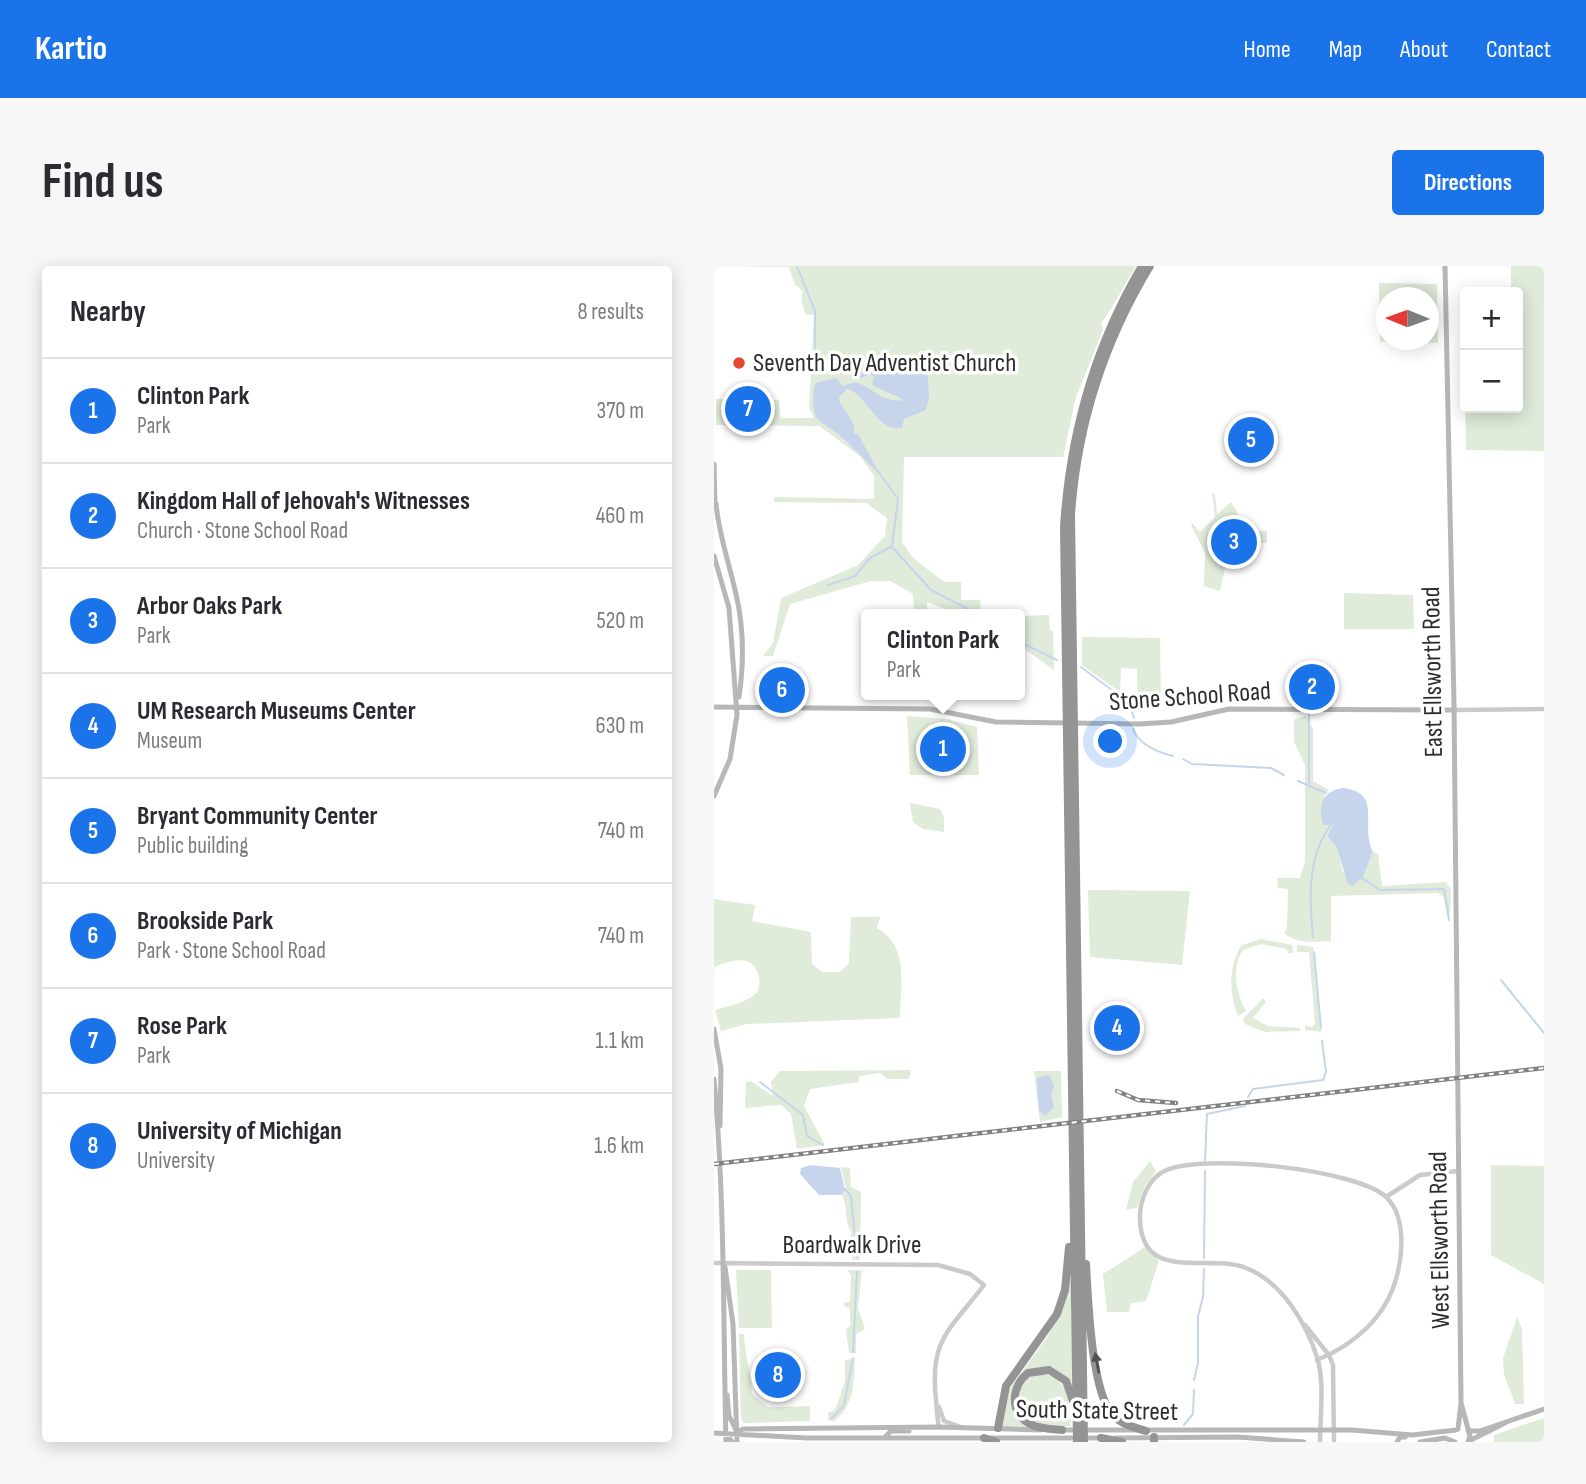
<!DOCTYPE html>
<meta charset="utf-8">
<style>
:root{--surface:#fff;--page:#f7f7f7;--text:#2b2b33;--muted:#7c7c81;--line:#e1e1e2;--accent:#1a73e8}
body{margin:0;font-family:"Sofia Sans Condensed",sans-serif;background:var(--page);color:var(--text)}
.controls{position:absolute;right:21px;top:21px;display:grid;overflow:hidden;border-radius:7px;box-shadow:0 4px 18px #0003}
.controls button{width:63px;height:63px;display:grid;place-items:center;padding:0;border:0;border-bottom:2px solid var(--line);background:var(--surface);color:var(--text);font:35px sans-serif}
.compass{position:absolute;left:662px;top:21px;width:63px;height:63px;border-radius:50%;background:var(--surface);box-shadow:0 4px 18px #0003;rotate:271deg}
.you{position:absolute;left:397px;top:476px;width:24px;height:24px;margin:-18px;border:5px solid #fff;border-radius:50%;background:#1a73e8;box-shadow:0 0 0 10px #1a73e833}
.badge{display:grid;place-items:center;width:46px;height:46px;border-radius:50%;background:var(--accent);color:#fff;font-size:23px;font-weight:700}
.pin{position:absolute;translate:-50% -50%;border:4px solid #fff;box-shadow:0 2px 7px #0006}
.popup{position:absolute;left:147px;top:343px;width:164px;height:91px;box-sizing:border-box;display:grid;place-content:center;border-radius:7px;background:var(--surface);filter:drop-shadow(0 2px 5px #0005);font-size:23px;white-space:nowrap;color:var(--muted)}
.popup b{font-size:26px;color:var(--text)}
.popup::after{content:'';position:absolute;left:50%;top:100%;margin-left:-14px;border:14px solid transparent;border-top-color:var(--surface)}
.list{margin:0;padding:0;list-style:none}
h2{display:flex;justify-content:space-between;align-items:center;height:91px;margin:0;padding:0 28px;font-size:30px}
h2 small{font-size:23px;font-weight:400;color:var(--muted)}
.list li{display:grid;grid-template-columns:46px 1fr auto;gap:21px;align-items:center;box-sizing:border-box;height:105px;padding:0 28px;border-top:2px solid var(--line)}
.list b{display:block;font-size:26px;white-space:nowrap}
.list p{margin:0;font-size:23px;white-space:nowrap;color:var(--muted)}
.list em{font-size:23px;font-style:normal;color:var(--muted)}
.map{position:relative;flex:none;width:830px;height:1176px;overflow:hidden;border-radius:7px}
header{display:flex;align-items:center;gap:42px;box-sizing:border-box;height:98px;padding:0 35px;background:var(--accent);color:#fff}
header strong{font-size:33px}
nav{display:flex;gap:38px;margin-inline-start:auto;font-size:24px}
.intro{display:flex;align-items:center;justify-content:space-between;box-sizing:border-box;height:168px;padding:0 42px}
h1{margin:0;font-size:49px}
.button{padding:18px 32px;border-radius:7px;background:var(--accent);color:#fff;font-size:24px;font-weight:700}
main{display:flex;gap:42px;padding:0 42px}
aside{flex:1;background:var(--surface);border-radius:7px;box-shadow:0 4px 18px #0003}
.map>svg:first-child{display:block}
.green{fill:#e0ebda;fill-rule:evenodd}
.water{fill:#c6d5eb}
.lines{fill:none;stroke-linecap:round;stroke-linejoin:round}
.stream{stroke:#c6d5eb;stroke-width:2}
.tertiary{stroke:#cacaca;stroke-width:4.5}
.secondary{stroke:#b7b7b7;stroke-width:5}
.motorway{stroke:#949494;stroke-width:8}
.rail-casing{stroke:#828282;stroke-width:4.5}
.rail{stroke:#fff;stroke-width:2;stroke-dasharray:5;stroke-linecap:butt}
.oneway{fill:#515151}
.poi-dot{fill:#e4472f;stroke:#fff;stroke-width:2.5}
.labels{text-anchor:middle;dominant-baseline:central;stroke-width:7;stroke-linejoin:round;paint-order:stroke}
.poi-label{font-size:26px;fill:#2d2d2d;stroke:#fff;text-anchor:start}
.street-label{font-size:26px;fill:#2d2d2d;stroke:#fff}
</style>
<header>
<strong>Kartio</strong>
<nav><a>Home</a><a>Map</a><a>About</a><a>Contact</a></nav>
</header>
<div class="intro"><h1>Find us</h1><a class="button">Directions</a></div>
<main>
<aside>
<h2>Nearby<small>8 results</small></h2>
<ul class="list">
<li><span class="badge">1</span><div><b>Clinton Park</b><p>Park</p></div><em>370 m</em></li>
<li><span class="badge">2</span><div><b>Kingdom Hall of Jehovah's Witnesses</b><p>Church · Stone School Road</p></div><em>460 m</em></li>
<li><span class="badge">3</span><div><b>Arbor Oaks Park</b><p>Park</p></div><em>520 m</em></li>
<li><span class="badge">4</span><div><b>UM Research Museums Center</b><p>Museum</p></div><em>630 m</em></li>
<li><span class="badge">5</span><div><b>Bryant Community Center</b><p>Public building</p></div><em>740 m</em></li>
<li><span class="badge">6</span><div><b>Brookside Park</b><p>Park · Stone School Road</p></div><em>740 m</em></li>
<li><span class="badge">7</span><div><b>Rose Park</b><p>Park</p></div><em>1.1 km</em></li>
<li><span class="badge">8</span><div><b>University of Michigan</b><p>University</p></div><em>1.6 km</em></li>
</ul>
</aside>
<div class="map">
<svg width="830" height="1176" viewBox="0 0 830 1176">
<rect width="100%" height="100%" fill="#fff"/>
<!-- green -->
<path class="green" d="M 422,0 C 410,19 400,41 387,57 L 389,64 L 362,131 L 349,191 L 190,191 L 188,276 L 199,292 L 230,316 L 247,316 L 247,334 L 266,334 L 267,348 L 243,348 L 213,336 L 213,348 L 200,348 L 199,328 L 176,315 L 157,315 L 76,338 L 59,390 L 49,390 L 59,377 L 67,332 L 144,299 L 171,270 L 173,252 L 152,237 L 60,236 L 60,231 L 160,233 L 160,210 L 146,190 L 105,160 L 2,159 L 2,133 L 65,134 L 66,152 L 100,152 L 95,142 L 100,49 L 91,48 L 87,33 L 89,25 L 81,19 L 75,1 L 0,0 Z
M 797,0 L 830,0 L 830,185 L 752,184 L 749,34 L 751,34 L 751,142 L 804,142 L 804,26 L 797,26 Z
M 665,17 L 723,18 L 724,77 L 666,76 ZM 673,32 L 715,32 L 715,74 L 673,74 Z
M 498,228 L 501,228 L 503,248 L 517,236 L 527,253 L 541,265 L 553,265 L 553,277 L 521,278 L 513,293 L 506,325 L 490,320 L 491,287 L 477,259 L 478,257 L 486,266 L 501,251 Z
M 630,327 L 699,329 L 700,363 L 630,363 Z
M 335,349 L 336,364 L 339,365 L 340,404 L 306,380 L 306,350 Z
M 368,371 L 446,372 L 447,440 L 424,437 L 423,403 L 407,402 L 406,426 L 368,399 Z
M 61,407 L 80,413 L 80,435 L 52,435 Z
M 193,450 L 233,453 L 263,461 L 265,509 L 196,509 Z
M 592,450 L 599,463 L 599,515 L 615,524 L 611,528 L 608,544 L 619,559 L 613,570 L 622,579 L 629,606 L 649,611 L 659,586 L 664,588 L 668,620 L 732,616 L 737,623 L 736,647 L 733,650 L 730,632 L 724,627 L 617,630 L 617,675 C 600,676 583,678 570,667 L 573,662 L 574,623 L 564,622 L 563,612 L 586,612 L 591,595 L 591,499 L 580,476 L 580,453 Z
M 196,537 L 226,543 L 230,552 L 230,566 L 209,563 L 199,556 Z
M 374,624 L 476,625 L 468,699 L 376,691 Z
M 0,633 L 41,639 L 38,655 L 97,666 L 98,698 L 108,706 L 126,706 L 135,697 L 137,651 L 166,651 L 163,662 C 196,680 186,720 186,752 L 33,758 L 7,765 L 1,744 C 14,740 33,737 42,727 C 46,722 46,717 45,711 C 39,686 17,695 0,701 Z
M 547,673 L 578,679 L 579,687 L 574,687 L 573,683 L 547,678 L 529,684 C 517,701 522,728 532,745 L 524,750 C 515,728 514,699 528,679 Z
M 583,679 L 599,681 L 607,766 L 591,764 L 591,759 L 598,761 L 601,758 L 595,686 L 583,686 Z
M 549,732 L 552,736 L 539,752 L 554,760 L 586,762 L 586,759 L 586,765 L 551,766 L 531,758 L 529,753 Z
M 197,804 L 195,813 L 173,813 L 166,807 L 145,810 L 145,816 L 96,823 L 90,840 L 111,879 L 83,883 L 77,848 L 67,839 L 31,842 L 32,816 L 37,815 L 59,830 L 57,816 L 66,805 Z
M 320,805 L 347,805 L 348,851 L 326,856 Z
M 436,895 L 442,905 L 431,920 L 423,942 L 412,944 L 419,916 Z
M 777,899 L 830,900 L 830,1018 L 777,989 Z
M 127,901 L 136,902 L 137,921 L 147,926 L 146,994 L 139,994 L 136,984 L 137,965 C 129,954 135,941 128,930 L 132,923 Z
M 431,981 L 445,995 L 432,1035 L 417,1037 L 415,1046 L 393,1046 L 389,1008 Z
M 357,986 L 358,1123 L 341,1104 L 313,1106 L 298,1130 L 318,1162 L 288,1161 L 295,1124 L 333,1071 L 345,1049 Z
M 22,1004 L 57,1004 L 58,1062 L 25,1062 Z
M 134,1004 L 148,1004 L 144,1042 L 151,1063 L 142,1068 L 142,1087 L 135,1087 L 132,1063 L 136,1060 L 136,1043 L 130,1040 L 130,1036 L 136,1036 L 137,1010 Z
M 803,1051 L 808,1063 L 810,1138 L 801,1138 L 790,1109 L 789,1092 Z
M 25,1068 L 30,1068 C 31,1089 37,1107 38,1128 L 54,1141 L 96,1140 L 96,1155 L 30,1157 L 27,1154 Z
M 141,1093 C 140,1116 140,1141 120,1155 L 114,1154 L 114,1147 L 121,1144 L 131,1115 L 131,1094 Z
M 324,1107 C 355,1111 356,1133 357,1160 L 327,1160 L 309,1150 C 302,1130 302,1117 324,1107 Z
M 830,1152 L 830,1176 L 780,1176 L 780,1169 Z"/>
<!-- water -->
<path class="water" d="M 170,90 L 203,92 L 207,105 L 214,110 L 215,131 L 212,144 L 190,153 L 188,162 C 162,167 155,129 133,123 L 125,131 C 126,145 143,152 140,168 L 144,168 L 162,201 L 160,203 C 151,194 141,184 132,175 C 107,151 94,162 101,117 L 122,112 L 129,120 L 141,116 C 159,122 170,138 190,134 L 158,119 L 160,111 L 156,108 L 148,112 L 136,112 L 149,94 Z
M 629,522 C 670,527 645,559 659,586 L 649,611 L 639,620 L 634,618 L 622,580 L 613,570 L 619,559 L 609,559 C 603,539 609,524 629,522 Z
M 335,809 L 340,820 L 337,829 L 340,841 L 331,850 L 325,845 L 323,812 Z
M 96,899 L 126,902 L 131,924 L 128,929 L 105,929 L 86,908 L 87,902 Z"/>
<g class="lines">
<!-- stream -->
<path class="stream" d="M 83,0 L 101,45 L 101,84
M 160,200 L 184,233 L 178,280
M 178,281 L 217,324 L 264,348
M 114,319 L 141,310 L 156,292 L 177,281
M 306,376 L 343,394
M 367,401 L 415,437 L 420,452
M 419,462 C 424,479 443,486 459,490
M 469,493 L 478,498 L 557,502 L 570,509
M 584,515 L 612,527
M 595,518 L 595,449
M 648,612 L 666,624 L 730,623 L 735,654
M 599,671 C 595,632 593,590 618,557
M 600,686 L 607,762
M 787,714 L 830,767
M 46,816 L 89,849 L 93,870 L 109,879
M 534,831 L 539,823 L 609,814 L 612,806 L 608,775
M 491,894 L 493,848 L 531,840
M 130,922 L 137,930 L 143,991
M 490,992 L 491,905
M 139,1086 L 143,1006
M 480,1114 L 484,1097 L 484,1050 L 489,1031 L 490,1003
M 117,1153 L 130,1139 L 139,1092
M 470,1159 L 479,1148 L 480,1124"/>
<!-- tertiary -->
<path class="tertiary" d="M 740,444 L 830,443
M 672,931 L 706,909 L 744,905
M 0,997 L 224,999 L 256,1008 L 270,1019 C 236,1064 215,1073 222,1134 C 223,1143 223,1152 225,1161
M 591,1059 L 615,1089 L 619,1099 L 620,1176
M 603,1094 C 640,1079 671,1052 682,1013 C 689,989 692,951 673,932 C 646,903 479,885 447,907 C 434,915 427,933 426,948 C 424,1020 493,986 532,1002 C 568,1016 592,1057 603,1091 C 611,1118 606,1149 606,1176
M 225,1141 L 230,1155 L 247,1161"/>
<!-- secondary -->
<path class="secondary" d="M 731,0 L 740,438 L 747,1137 L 744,1163
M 0,198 L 1,240
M 2,238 C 5,269 15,297 22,328 C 30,362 30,397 25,431
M 0,290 L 15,342 L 23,449 L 16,493 L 0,530
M 0,441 L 216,443 L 282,456 L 426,458 L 457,456 L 515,443 L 740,444
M 0,763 L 7,803 L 6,860
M 0,813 C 11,934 9,1055 12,1176
M 11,1001 L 19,1058 L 23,1176
M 13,1129 L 15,1150 L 23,1166
M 747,1137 L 756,1170 L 754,1176
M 347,1164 L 638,1164 L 698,1169 L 742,1164
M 754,1165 L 766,1165 L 830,1143
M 11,1166 L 18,1176
M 23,1166 L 29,1163 L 225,1161 L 327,1164
M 0,1167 L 93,1172 L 388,1172
M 170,1172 L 177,1165 L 195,1165
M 401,1172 L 524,1171 L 590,1176
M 755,1175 L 791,1157
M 683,1176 L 686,1171 L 691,1171
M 706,1176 L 731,1172 L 741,1176"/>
<!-- motorway -->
<path class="motorway" d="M 372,998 C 374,1031 377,1124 398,1148 C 407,1159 420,1161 432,1165
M 284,1162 L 292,1120 L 343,1048 L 351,1024 L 355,981
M 348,1164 C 338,1163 325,1163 316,1158 C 295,1147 297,1120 314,1107 L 335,1104 L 352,1115 L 359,1135
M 270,1172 L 282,1176
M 387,1172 L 408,1176
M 363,1176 L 350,261 C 356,167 380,81 428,0
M 370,1176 L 357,249 C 363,160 390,76 436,0
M 440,1176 L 440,1171"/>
<defs>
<path id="rail" d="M 403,825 L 424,834 L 462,837
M 0,898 L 830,802"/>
</defs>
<!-- rail casing -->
<use href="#rail" class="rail-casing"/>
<!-- rail -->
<use href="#rail" class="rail"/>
</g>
<!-- one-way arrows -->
<defs><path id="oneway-solid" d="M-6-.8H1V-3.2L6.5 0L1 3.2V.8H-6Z" transform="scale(1.75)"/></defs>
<use class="oneway" href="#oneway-solid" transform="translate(383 1097) rotate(-101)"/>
<!-- markers -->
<circle class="poi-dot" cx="25" cy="97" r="7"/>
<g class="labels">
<!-- poi labels -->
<g class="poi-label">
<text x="39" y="97">Seventh Day Adventist Church</text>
</g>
<!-- street labels -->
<g class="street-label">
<text transform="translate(719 406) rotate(-91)">East Ellsworth Road</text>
<text transform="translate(476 431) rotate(-4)">Stone School Road</text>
<text transform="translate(726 974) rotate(-91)">West Ellsworth Road</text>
<text x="138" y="979">Boardwalk Drive</text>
<text transform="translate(383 1145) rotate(1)">South State Street</text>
</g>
</g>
</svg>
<div class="controls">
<button>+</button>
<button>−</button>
</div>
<svg class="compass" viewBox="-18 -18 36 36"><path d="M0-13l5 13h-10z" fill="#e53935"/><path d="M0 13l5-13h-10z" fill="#7c7c81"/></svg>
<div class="you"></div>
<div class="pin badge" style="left:229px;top:483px">1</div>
<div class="popup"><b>Clinton Park</b>Park</div>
<div class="pin badge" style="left:598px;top:421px">2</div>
<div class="pin badge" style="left:520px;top:276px">3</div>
<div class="pin badge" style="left:403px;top:762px">4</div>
<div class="pin badge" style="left:537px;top:174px">5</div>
<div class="pin badge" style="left:68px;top:424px">6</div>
<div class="pin badge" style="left:34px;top:143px">7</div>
<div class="pin badge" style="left:64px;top:1109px">8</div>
</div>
</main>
